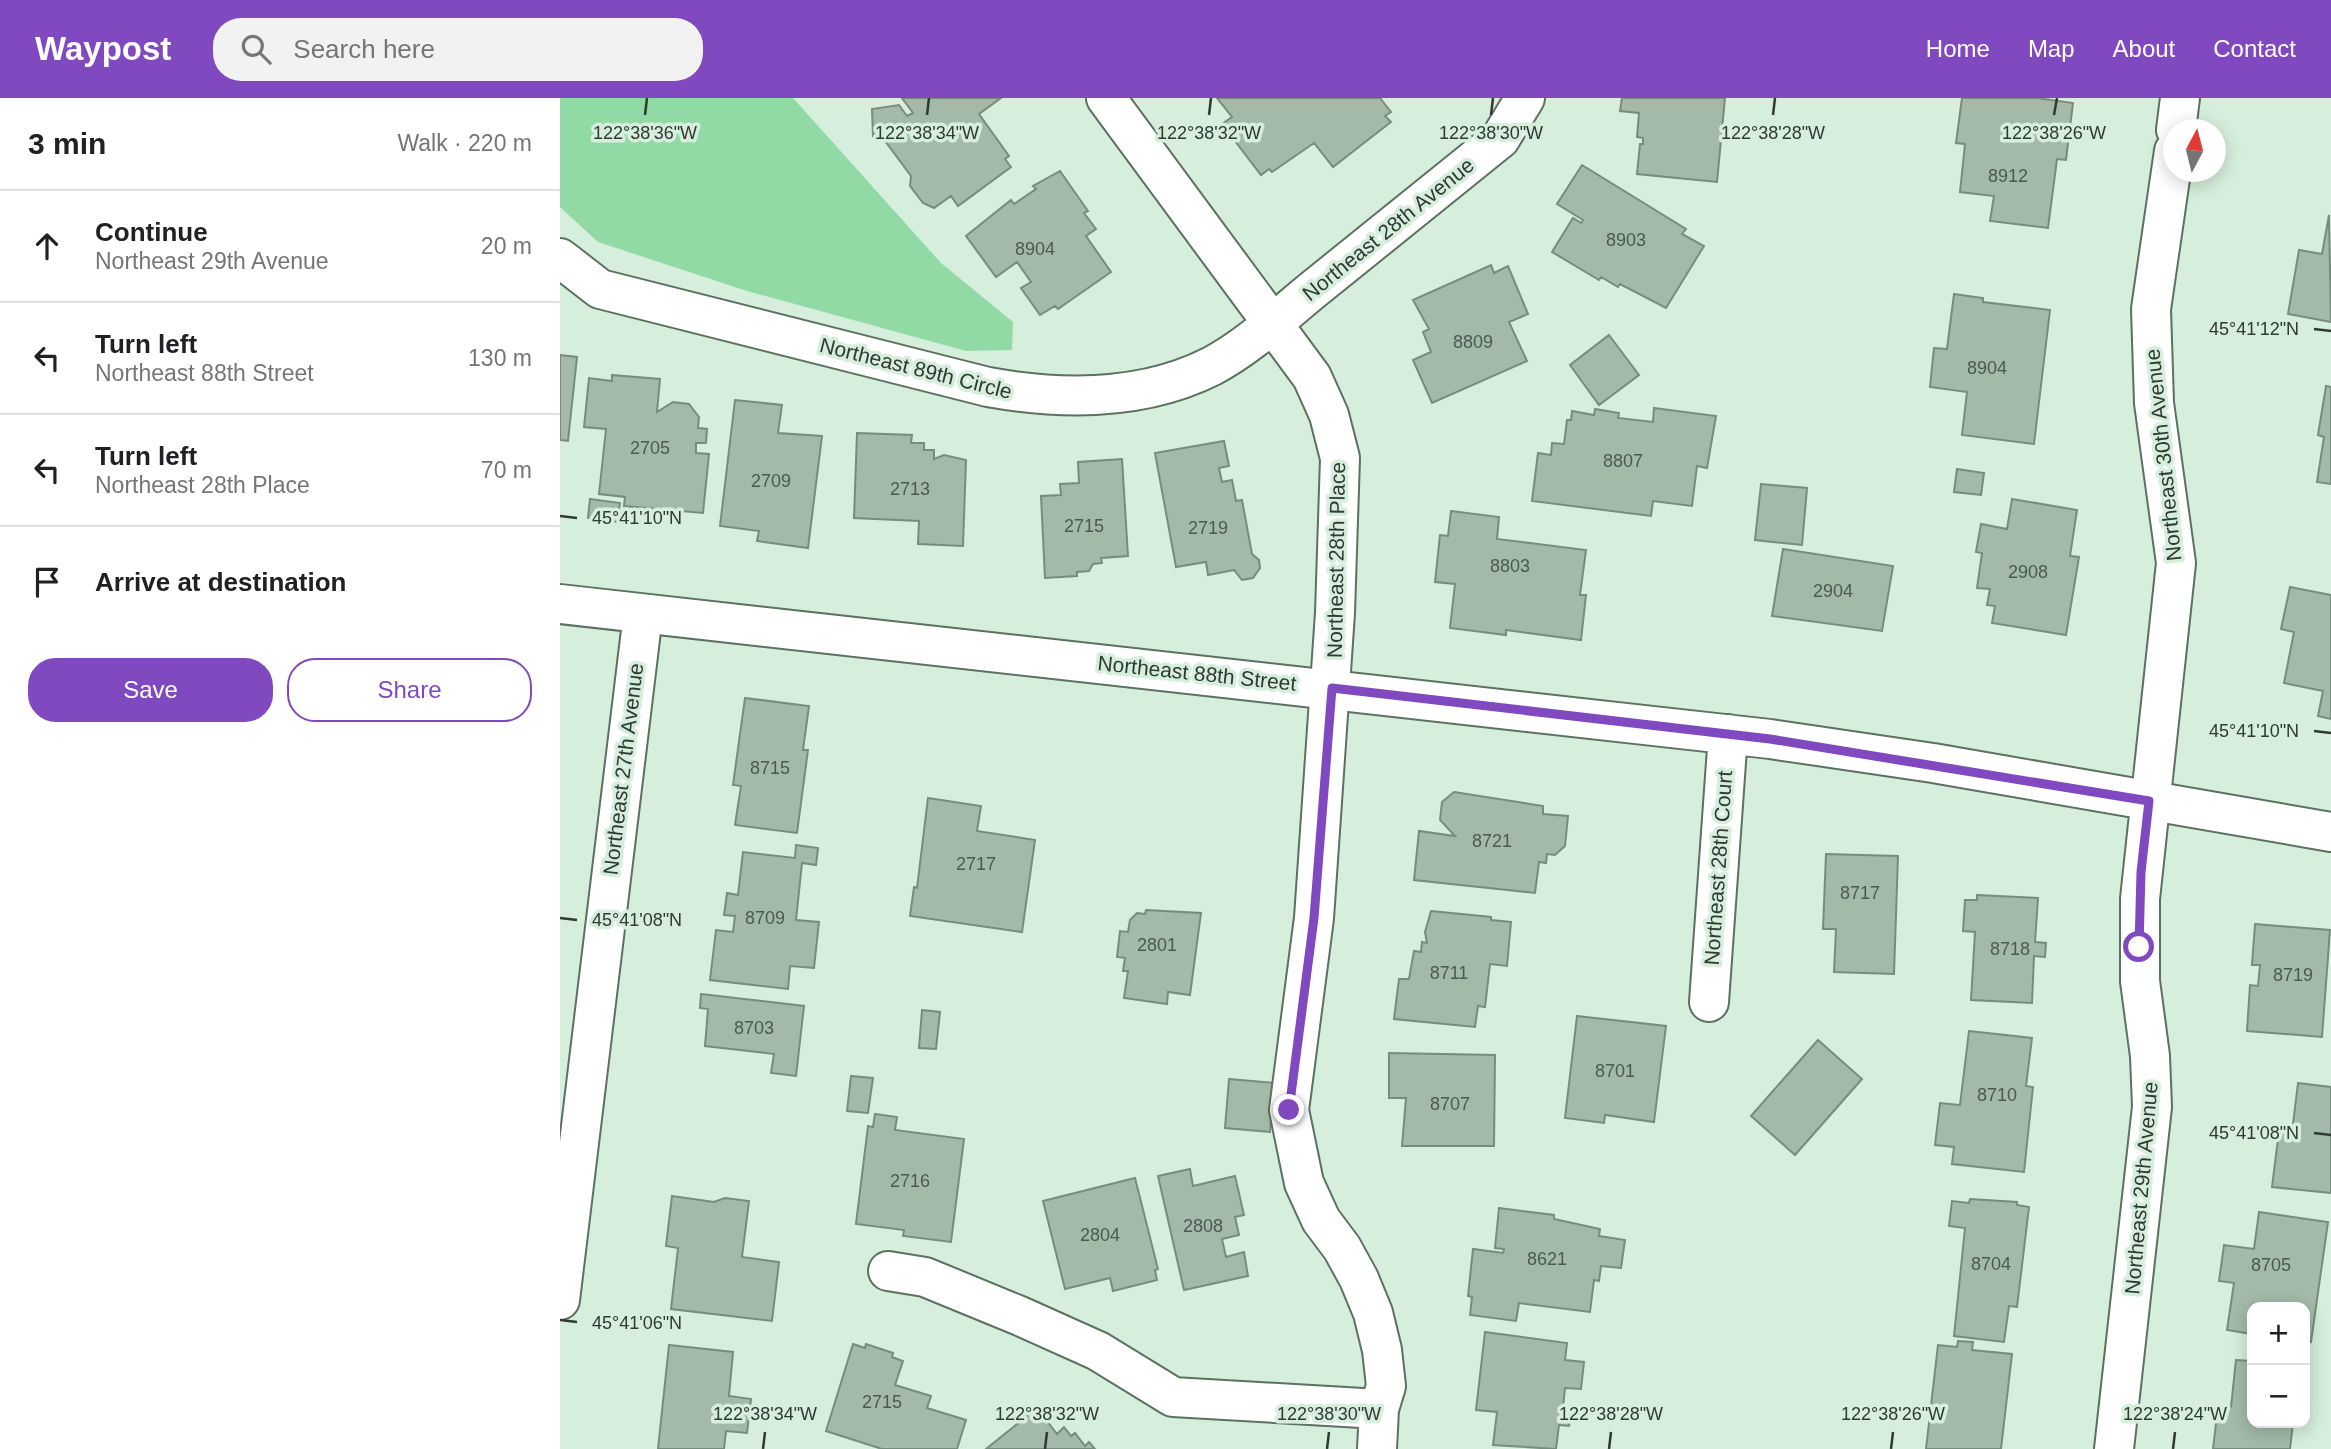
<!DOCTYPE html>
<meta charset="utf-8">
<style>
:root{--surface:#fff;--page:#f2f2f2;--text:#202124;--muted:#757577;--line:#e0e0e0;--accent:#8149bf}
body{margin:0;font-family:Arial,sans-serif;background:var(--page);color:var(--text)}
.controls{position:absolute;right:21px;bottom:21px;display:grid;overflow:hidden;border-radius:14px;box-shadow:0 4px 18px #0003}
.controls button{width:63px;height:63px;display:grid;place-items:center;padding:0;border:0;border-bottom:2px solid var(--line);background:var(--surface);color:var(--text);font:35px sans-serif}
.compass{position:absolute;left:1603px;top:21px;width:63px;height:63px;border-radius:50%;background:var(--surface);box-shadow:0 4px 18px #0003;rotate:7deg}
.stop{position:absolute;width:21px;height:21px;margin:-16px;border:5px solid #8149bf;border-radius:50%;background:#fff}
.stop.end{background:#8149bf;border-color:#fff;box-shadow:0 2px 7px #0008}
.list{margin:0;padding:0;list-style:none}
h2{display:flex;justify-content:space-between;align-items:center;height:91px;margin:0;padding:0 28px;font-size:30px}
h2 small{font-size:23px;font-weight:400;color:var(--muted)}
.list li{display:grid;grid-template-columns:46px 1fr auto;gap:21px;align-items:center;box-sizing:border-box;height:112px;padding:0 28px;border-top:2px solid var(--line)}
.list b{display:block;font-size:26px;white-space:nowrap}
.list p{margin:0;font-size:23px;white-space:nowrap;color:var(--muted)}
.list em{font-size:23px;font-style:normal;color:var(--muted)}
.actions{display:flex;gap:14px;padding:21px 28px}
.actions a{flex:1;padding:16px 0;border:2px solid var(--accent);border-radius:28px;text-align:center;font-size:24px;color:var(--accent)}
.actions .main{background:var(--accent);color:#fff}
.icon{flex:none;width:38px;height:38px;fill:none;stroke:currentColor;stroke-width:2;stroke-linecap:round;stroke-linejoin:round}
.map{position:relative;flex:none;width:1771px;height:1351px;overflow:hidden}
header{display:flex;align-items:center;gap:42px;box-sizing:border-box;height:98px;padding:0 35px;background:var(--accent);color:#fff}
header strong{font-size:33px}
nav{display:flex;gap:38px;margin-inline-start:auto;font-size:24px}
.search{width:490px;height:63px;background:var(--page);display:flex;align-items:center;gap:18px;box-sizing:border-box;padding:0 24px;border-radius:28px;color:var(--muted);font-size:26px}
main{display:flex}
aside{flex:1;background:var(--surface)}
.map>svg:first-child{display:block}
.green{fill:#91daa6}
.building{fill:#a3baa9;stroke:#778c7c;stroke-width:2}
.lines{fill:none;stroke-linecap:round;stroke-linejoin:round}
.minor-casing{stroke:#5c7161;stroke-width:42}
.minor{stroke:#fff;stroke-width:38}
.route{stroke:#8149bf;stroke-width:9}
.ticks{fill:none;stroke:#303932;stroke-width:2.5}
.labels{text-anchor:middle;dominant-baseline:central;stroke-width:7;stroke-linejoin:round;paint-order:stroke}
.number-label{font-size:18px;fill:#4d5950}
.street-label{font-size:21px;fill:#303932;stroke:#d6eedc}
.ticks-label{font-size:18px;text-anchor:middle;fill:#303932;stroke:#d6eedc;stroke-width:7;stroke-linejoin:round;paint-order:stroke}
</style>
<header>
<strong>Waypost</strong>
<div class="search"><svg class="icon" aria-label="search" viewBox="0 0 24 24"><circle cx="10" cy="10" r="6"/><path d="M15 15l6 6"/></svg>Search here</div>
<nav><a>Home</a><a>Map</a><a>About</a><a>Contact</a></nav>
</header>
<main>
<aside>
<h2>3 min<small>Walk · 220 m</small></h2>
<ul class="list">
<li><svg class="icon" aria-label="ahead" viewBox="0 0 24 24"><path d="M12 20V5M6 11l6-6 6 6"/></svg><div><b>Continue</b><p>Northeast 29th Avenue</p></div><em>20 m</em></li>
<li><svg class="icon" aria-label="left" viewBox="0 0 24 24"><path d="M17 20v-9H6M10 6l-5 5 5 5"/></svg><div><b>Turn left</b><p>Northeast 88th Street</p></div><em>130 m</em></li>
<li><svg class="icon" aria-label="left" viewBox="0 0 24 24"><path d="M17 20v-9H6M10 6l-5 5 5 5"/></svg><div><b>Turn left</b><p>Northeast 28th Place</p></div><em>70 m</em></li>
<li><svg class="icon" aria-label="arrive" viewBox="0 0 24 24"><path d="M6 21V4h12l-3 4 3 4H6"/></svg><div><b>Arrive at destination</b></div></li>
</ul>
<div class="actions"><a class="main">Save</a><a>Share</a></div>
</aside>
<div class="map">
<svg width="1771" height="1351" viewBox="0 0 1771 1351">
<rect width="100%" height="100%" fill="#d6eedc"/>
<!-- green -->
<path class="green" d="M 0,0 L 233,0 L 381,165 L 453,224 L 452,252 L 406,253 L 187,193 L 38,144 L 0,109 Z"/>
<!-- building -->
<path class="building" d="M 342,0 L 441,0 L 419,16 L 449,58 L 445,61 L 451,69 L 398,108 L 391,98 L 374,110 L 363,105 L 350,88 L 351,78 L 322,39 L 313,38 L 312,11 L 339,7 L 347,18 L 353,15 Z
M 657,0 L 820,0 L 831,14 L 825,18 L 831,24 L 773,69 L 754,45 L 712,74 L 709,71 L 701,77 L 662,26 L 672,19 Z
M 1062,0 L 1165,0 L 1157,84 L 1077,76 L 1080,46 L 1083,46 L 1083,40 L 1077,39 L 1079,15 L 1060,13 Z
M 1402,0 L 1477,0 L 1513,5 L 1506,62 L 1497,61 L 1488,130 L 1430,123 L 1434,98 L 1400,94 L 1405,46 L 1396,45 Z
M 1022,67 L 1126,131 L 1122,136 L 1144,148 L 1106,210 L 1060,186 L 1058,189 L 1041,179 L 1039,182 L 992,154 L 1013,120 L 1021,125 L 1023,122 L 997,106 Z
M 500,73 L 528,113 L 524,115 L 536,131 L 526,138 L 551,174 L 498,211 L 495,208 L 480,217 L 461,190 L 471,184 L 457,164 L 436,179 L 406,138 L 451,102 L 454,106 L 476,91 L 473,88 Z
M 1769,117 L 1771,224 L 1728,216 L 1739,152 L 1762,156 Z
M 931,167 L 934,175 L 948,168 L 968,216 L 949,224 L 967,263 L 872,305 L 853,262 L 871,254 L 863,234 L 869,231 L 853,202 Z
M 1394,196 L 1423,200 L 1423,204 L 1490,212 L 1474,346 L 1402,337 L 1407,294 L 1370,289 L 1374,250 L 1387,251 Z
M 1049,237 L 1079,277 L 1039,307 L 1010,267 Z
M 0,257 L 17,259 L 8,343 L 0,342 Z
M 52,277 L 100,281 L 97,314 L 113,304 L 129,306 L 139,319 L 138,330 L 147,331 L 146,345 L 136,345 L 136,355 L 149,356 L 143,415 L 64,408 L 65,399 L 39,396 L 46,331 L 24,329 L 29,280 L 52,283 Z
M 1766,288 L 1771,289 L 1771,386 L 1757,384 L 1764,339 L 1758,337 Z
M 175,302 L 222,307 L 218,335 L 262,338 L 248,450 L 197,443 L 199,433 L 160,428 Z
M 1094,310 L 1156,318 L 1147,370 L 1137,368 L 1132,408 L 1093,403 L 1091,418 L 972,403 L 978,355 L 991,357 L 992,345 L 1004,346 L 1007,322 L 1011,322 L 1012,313 L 1034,317 L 1035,311 L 1059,315 L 1058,320 L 1093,324 Z
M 297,335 L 352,337 L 351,345 L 364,345 L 364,352 L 374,352 L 374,361 L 384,357 L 406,362 L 403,448 L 358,446 L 359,423 L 294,420 Z
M 664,343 L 669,368 L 659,370 L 662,384 L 672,382 L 676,403 L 682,402 L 692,456 L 699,462 L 700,470 L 693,480 L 682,482 L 674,472 L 648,477 L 646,464 L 616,469 L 595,355 Z
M 562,361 L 568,458 L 541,460 L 542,465 L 533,466 L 529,473 L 517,474 L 517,478 L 485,480 L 481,398 L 501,397 L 500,386 L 519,385 L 518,364 Z
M 1397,371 L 1424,375 L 1421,397 L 1394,394 Z
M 1201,386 L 1247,390 L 1242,447 L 1195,442 Z
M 30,401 L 60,405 L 57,424 L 28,420 Z
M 1452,401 L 1517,412 L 1510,458 L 1519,459 L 1506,537 L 1432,525 L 1435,508 L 1427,507 L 1430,491 L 1417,490 L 1422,455 L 1416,454 L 1421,426 L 1447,431 Z
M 891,413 L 939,419 L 937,441 L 1026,452 L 1020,497 L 1026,497 L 1021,542 L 946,532 L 946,537 L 890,530 L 895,486 L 875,484 L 880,437 L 888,438 Z
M 1223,451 L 1333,468 L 1322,533 L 1212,518 Z
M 1730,489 L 1771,497 L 1771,621 L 1758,618 L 1763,593 L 1724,585 L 1734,534 L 1721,531 Z
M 185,600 L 249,608 L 243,652 L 248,652 L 237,735 L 175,727 L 181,688 L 173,687 Z
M 894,694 L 983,708 L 983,716 L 1008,718 L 1005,748 L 995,757 L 987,756 L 986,765 L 979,764 L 975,795 L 854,782 L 859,733 L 895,738 L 880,722 L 882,704 Z
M 368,700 L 421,708 L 417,733 L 475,742 L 462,834 L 350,818 L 354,789 L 357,790 Z
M 236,747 L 258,750 L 256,767 L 242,765 L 236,822 L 259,824 L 254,870 L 230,868 L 228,891 L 150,882 L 156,832 L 173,834 L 175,818 L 164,817 L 167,795 L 178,797 L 183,754 L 235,760 Z
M 1266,756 L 1338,758 L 1334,876 L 1274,874 L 1276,831 L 1263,831 Z
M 1417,797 L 1478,800 L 1475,844 L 1486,845 L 1485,859 L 1474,858 L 1472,905 L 1411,902 L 1415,834 L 1403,833 L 1405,802 L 1417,802 Z
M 586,812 L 641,815 L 630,897 L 608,894 L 607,906 L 564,900 L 568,873 L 563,873 L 565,860 L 557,859 L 560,833 L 568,834 L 570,822 L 577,815 L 585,816 Z
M 871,813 L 931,819 L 931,822 L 951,824 L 947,868 L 930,866 L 925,909 L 918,908 L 915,929 L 834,921 L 839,881 L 849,881 L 854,853 L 861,854 L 862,844 L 867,845 L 865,834 Z
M 1695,826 L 1770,832 L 1762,939 L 1687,933 L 1690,887 L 1698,888 L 1700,867 L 1692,867 Z
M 141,896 L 244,908 L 236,978 L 211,975 L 214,956 L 145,948 L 148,911 L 140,910 Z
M 362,912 L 380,914 L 376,951 L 359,950 Z
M 1017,918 L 1106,928 L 1094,1024 L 1045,1017 L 1044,1025 L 1005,1020 Z
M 1409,933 L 1472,940 L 1466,988 L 1473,989 L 1464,1074 L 1392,1066 L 1394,1049 L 1375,1047 L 1380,1005 L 1400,1007 Z
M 1258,942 L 1302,981 L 1235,1057 L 1191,1018 Z
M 829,955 L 935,957 L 934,1048 L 842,1048 L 846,1000 L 829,1000 Z
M 291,978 L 313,980 L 308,1015 L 287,1013 Z
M 669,981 L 714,985 L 710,1034 L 665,1030 Z
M 1738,985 L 1771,989 L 1771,1095 L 1712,1089 L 1719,1033 L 1732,1034 Z
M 315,1016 L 337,1019 L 335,1032 L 404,1041 L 391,1144 L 343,1138 L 344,1132 L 296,1126 L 308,1028 L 313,1029 Z
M 630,1071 L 633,1088 L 675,1078 L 684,1117 L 675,1119 L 679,1137 L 662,1141 L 666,1159 L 684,1154 L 688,1178 L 624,1192 L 598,1078 Z
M 575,1080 L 598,1171 L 595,1172 L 597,1182 L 553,1193 L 550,1180 L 505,1191 L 483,1103 Z
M 112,1098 L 154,1104 L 165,1100 L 189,1103 L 182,1159 L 219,1164 L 212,1223 L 111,1211 L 118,1150 L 106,1148 Z
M 1410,1101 L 1457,1104 L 1457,1107 L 1469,1109 L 1457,1209 L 1449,1208 L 1444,1244 L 1394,1238 L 1405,1130 L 1389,1128 L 1392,1103 L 1409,1105 Z
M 939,1110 L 994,1117 L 994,1121 L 1040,1131 L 1039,1138 L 1065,1142 L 1061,1170 L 1041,1168 L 1039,1183 L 1034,1182 L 1030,1214 L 959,1205 L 956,1223 L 910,1217 L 912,1199 L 908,1198 L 913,1151 L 943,1155 L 944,1151 L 935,1150 Z
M 1699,1114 L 1768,1124 L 1751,1244 L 1745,1243 L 1745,1209 L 1692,1209 L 1692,1236 L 1667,1232 L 1674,1185 L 1659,1183 L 1664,1147 L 1694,1151 Z
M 925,1234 L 1007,1245 L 1005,1262 L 1024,1264 L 1021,1291 L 1005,1290 L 1003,1310 L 1012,1310 L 1009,1328 L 999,1327 L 996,1351 L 933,1347 L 937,1314 L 916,1312 Z
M 1398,1243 L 1413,1244 L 1412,1252 L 1452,1256 L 1441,1351 L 1366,1351 L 1378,1247 L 1397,1249 Z
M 293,1246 L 305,1250 L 306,1246 L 333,1255 L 332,1259 L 343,1263 L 335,1287 L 371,1298 L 367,1310 L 406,1322 L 397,1351 L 322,1351 L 266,1333 Z
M 109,1247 L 173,1254 L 169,1298 L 191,1301 L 187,1335 L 166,1333 L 164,1351 L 98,1351 Z
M 1676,1262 L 1692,1263 L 1692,1325 L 1733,1325 L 1730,1351 L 1653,1351 L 1658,1308 L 1671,1309 Z
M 477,1310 L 497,1336 L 504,1329 L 511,1338 L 515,1335 L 525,1348 L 529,1344 L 535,1351 L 426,1351 Z"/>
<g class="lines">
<defs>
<path id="minor" d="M 546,0 L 752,279 L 769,317 L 780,360 L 775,515 L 754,820 L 729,1012 L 744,1085 L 761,1122 L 782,1150 L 799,1181 L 813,1215 L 822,1252 L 826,1288 L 819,1311 L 817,1351
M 1616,32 L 1620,0
M 0,160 L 40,191 L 428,289 C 501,302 583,303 652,268 C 688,249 722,217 754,191 C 816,141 878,91 940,41 L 965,0
M 0,506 L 1210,641 L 1373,665 L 1771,734
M 1149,904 L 1168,636
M 328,1173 L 365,1179 L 460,1218 L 538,1253 L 613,1299 L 819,1311
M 0,1202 L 83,516
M 1554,1351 L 1592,1009 L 1590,958 L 1580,883 L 1580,801 L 1616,465 L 1594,305 L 1591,211 L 1614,53"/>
</defs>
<!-- minor casing -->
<use href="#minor" class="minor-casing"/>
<!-- minor -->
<use href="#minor" class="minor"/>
</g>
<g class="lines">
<!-- route -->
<path class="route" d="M 729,1012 L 754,820 L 772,590 L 1210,641 L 1589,703 L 1581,774 L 1579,849"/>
</g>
<!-- ticks -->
<path class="ticks" d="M 85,17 L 87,0M 367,17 L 369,0M 649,17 L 651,0M 931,17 L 933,0M 1213,17 L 1215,0M 1494,17 L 1497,0M 1754,231 L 1771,233M 0,418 L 17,420M 1754,633 L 1771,635M 0,820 L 17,822M 1754,1035 L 1771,1037M 0,1222 L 17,1224M 203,1351 L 205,1334M 485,1351 L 487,1334M 767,1351 L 769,1334M 1049,1351 L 1051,1334M 1331,1351 L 1333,1334M 1613,1351 L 1615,1334"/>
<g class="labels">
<!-- number labels -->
<g class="number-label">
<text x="1448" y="78">8912</text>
<text x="1066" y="142">8903</text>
<text x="475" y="151">8904</text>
<text x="913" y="244">8809</text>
<text x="1427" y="270">8904</text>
<text x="90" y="350">2705</text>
<text x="1063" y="363">8807</text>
<text x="211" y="383">2709</text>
<text x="350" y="391">2713</text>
<text x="524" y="428">2715</text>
<text x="648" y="430">2719</text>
<text x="950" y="468">8803</text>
<text x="1468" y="474">2908</text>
<text x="1273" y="493">2904</text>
<text x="210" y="670">8715</text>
<text x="932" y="743">8721</text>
<text x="416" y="766">2717</text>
<text x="1300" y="795">8717</text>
<text x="205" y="820">8709</text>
<text x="597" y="847">2801</text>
<text x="1450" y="851">8718</text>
<text x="889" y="875">8711</text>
<text x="1733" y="877">8719</text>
<text x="194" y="930">8703</text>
<text x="1055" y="973">8701</text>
<text x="1437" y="997">8710</text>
<text x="890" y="1006">8707</text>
<text x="350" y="1083">2716</text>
<text x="643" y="1128">2808</text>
<text x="540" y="1137">2804</text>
<text x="987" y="1161">8621</text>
<text x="1431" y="1166">8704</text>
<text x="1711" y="1167">8705</text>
<text x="322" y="1304">2715</text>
</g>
<!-- street labels -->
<g class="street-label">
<text transform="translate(828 131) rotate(-39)">Northeast 28th Avenue</text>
<text transform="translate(356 270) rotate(14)">Northeast 89th Circle</text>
<text transform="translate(1603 357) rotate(-96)">Northeast 30th Avenue</text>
<text transform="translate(776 462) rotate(-89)">Northeast 28th Place</text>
<text transform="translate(637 575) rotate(6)">Northeast 88th Street</text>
<text transform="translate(63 671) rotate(-83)">Northeast 27th Avenue</text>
<text transform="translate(1158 770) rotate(-86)">Northeast 28th Court</text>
<text transform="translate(1581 1090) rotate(-85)">Northeast 29th Avenue</text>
</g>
</g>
<g class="ticks-label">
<text x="85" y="41">122°38'36"W</text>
<text x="367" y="41">122°38'34"W</text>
<text x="649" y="41">122°38'32"W</text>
<text x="931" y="41">122°38'30"W</text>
<text x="1213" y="41">122°38'28"W</text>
<text x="1494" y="41">122°38'26"W</text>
<text x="1694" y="237">45°41'12"N</text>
<text x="77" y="426">45°41'10"N</text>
<text x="1694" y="639">45°41'10"N</text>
<text x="77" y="828">45°41'08"N</text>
<text x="1694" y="1041">45°41'08"N</text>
<text x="77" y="1231">45°41'06"N</text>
<text x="205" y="1322">122°38'34"W</text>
<text x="487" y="1322">122°38'32"W</text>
<text x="769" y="1322">122°38'30"W</text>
<text x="1051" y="1322">122°38'28"W</text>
<text x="1333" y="1322">122°38'26"W</text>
<text x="1615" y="1322">122°38'24"W</text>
</g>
</svg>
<div class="controls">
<button>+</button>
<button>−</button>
</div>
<svg class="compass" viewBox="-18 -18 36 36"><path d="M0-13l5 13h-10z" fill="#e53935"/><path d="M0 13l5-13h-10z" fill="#757577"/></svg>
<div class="stop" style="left:1579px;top:849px"></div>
<div class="stop end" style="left:729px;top:1012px"></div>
</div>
</main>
